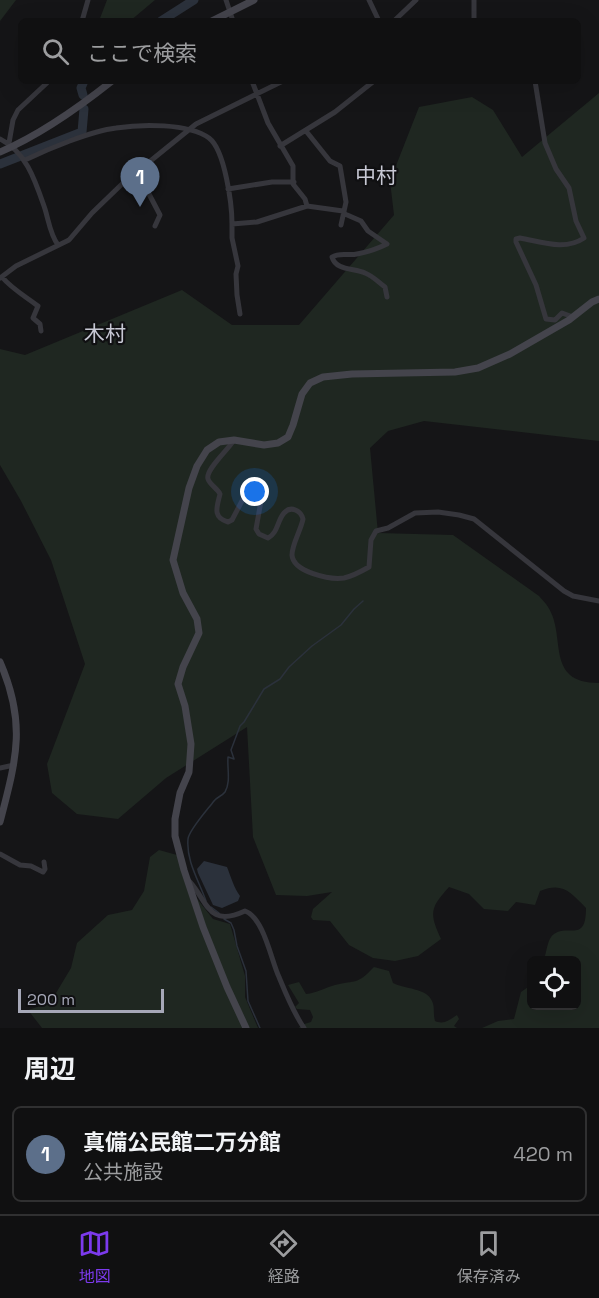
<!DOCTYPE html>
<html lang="ja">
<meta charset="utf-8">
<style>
:root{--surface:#101011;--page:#1e1e1f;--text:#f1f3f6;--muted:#9c9d9f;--line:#303031;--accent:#7c3aed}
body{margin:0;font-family:"Space Grotesk","Noto Sans JP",sans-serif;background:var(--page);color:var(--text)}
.controls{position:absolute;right:18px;bottom:18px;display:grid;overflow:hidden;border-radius:9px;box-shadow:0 6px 24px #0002}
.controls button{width:54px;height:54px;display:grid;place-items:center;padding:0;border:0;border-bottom:2px solid var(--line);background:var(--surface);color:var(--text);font:30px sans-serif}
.scale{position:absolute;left:18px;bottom:15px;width:146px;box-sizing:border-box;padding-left:6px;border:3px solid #a6a8b8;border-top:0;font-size:16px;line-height:21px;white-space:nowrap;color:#a6a8b8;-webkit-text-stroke:4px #101012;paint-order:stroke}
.you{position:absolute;left:255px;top:492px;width:21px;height:21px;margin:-15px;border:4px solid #fff;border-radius:50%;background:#1a73e8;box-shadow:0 0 0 9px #1a73e833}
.badge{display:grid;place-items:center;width:39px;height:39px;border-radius:50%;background:var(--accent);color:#fff;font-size:20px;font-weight:700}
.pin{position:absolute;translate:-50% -50px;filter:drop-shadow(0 2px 3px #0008)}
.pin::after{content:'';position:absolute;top:32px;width:21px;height:18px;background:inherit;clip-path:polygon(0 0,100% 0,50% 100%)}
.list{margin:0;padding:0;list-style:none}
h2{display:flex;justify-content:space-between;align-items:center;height:78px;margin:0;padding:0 24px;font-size:26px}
h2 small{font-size:20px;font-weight:400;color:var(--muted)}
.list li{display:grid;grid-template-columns:39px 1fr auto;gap:18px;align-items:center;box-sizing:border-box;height:96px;margin:0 12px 12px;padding:0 12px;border:2px solid var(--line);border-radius:9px}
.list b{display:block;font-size:22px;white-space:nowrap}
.list p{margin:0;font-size:20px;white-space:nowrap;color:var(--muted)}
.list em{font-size:20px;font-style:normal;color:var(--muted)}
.icon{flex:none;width:33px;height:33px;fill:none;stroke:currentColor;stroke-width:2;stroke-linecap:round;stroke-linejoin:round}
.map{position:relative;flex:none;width:599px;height:1028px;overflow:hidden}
.search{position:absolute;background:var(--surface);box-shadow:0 6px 24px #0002;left:18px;right:18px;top:18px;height:66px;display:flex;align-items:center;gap:15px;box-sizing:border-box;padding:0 21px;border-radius:9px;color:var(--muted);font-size:22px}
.sheet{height:186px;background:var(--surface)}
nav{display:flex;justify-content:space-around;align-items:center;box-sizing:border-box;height:84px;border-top:2px solid var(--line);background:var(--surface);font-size:16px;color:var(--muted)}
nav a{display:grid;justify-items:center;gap:3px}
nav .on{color:var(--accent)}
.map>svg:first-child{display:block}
.green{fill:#1f2721}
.water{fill:#2b313b}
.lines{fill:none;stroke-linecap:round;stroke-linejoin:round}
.stream{stroke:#2b313b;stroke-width:1.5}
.river{stroke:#2b313b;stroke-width:9}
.street{stroke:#36363c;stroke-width:5}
.secondary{stroke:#44444c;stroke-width:7}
.labels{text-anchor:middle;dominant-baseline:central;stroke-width:4.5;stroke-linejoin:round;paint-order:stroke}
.neighbourhood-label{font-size:21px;fill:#c7c8d4;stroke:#101012}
</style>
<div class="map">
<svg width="599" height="1028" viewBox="0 0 599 1028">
<rect width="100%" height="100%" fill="#151517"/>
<!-- green -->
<path class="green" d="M 0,0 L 16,0 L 0,21 Z
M 107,0 L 155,0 L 130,21 L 99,21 Z
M 599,93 L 599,441 L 424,421 L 388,431 L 370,448 L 378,533 L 453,535 L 539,596 C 542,600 546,603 548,607 C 567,636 544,683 599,683 L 599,1028 L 482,1028 L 498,1021 L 514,1019 L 521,992 L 531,985 L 532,1006 L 576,1006 L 576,960 L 548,960 L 545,956 C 547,949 548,938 554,934 C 569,924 586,943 586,908 C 570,892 563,882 540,891 L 535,905 L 516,902 L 508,911 L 484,909 L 469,894 L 449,887 C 430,908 429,913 441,939 L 418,956 L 395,961 L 373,958 L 349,945 L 330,921 L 313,920 L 311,917 L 313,909 L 332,892 L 307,896 L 276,895 L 253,837 L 247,727 L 166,778 L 118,819 L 77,814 L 52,793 L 47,764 L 85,664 L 51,560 L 21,501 L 0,465 L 0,349 L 25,355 L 182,290 L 232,325 L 299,325 L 394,215 L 390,181 L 419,107 L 472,97 L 493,110 L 522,157 Z
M 159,850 L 177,855 L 191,891 L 213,919 L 230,924 L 245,976 L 245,997 L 258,1028 L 42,1028 L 28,1010 L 50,1003 L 71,968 L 77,943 L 108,915 L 132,910 L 144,891 L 150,857 Z
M 374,967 L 389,971 L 393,983 C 404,989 427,988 432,1001 C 435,1007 433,1014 435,1021 C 444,1025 449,1020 457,1015 L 459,1019 L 454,1026 L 457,1028 L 299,1028 L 301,1025 L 311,1022 L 313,1017 L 310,1010 L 297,1009 L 295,1007 L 299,1003 L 288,985 L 299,982 L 306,994 C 317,993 324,988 335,985 C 356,980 357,985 374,967 Z"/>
<!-- water -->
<path class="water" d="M 204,861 L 227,867 C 231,877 234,888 240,896 L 238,901 L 222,908 L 213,905 L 198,873 L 197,869 Z"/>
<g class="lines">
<!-- stream -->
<path class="stream" d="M 206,901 C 199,881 186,861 188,839 C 189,830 208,809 214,801 C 217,797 222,796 225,792 C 231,782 227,768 228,757 L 234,759 L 231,750 L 240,726 L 244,722 L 264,689 L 280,679 L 289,667 L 312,646 L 341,625 L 354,609 L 363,601
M 211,907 L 219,913
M 224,919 L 231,923 L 234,930 L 237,946 L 246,971 L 248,1001 L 260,1028"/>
<!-- river -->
<path class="river" d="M 161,21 L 194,0
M 83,95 L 81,88 L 84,81
M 0,164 L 82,132 L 84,109"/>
<!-- street -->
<path class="street" d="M 226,0 L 233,21
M 369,0 L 379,21
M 474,0 L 474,21
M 82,21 L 88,0
M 394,21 L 416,0
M 535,81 L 545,143 L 556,169 L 569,188 L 576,221 L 584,238 C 565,251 542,242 520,238 L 516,239 L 516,242 L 536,285 L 546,319 L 555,320 L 562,313 L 573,317
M 306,131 L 330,161 L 340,166 L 346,202 L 341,225
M 0,139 C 27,152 36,183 45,209 C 49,222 50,234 58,245
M 9,143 L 13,120 L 18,110 L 49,81
M 280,146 L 335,112 L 374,81
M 25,160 C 48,149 91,131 116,128 C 141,124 188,123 209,138 C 225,150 232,205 232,224 L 257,222 L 307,206 L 305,199 L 293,184 L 293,166 L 268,123 L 252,81
M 132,177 L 149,194 L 160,215 L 155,226
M 228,189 L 272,182 L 294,182
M 307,206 L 343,211 L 345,214 L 361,221 L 368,231 L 387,244 C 377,249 368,252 357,254 C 348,256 340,252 332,257 C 336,271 354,268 365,273 C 373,276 378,282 385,287 L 387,297
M 232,224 L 232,238 L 238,266 L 236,274 L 237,295 L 240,314
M 2,277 C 12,289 25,296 38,306 L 33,318 L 40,324 L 41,331
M 0,278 L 16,266 L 69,240 L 92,213 L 122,184 L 196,124 L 283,81
M 234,440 C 228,450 205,470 208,479 C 210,485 217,488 220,494 C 217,507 212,517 228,522 L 232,520 L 243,499 L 252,496 L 261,501 L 256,529 L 259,534 L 268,538 C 278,533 277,521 284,513 C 291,505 301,511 303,519 C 301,530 292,544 292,555 C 293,572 330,580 344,578 C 353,576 362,571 369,567 L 371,540 L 376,531 L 388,528 L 415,513 L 438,512 L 459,515 L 474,519 L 564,591 L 573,596 L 599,601
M 0,768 L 14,765
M 0,854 L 20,865 L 31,866 L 43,872 L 45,869 L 44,862
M 190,882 C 208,902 208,928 245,911 C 264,918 271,960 279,977 C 286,994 293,1012 304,1028"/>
<!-- secondary -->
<path class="secondary" d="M 212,21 L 254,0
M 0,152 C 40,135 78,108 112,81
M 0,662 C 27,724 16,760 0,822
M 246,1028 L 227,987 L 203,927 L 184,870 L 175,836 L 175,819 L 180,793 L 189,772 L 191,744 L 185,706 L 178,684 L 183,667 L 199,633 L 197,619 L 183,593 L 173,560 L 189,488 L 197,466 L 207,450 L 219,442 L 234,440 L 264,445 L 278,443 L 288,437 L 293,425 L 302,394 L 310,383 L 323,377 L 352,374 L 455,372 L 478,368 L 510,354 L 569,320 L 592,302 L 599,299"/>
</g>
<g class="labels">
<!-- neighbourhood labels -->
<g class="neighbourhood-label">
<text x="376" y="175">中村</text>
<text x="105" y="333">木村</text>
</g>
</g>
</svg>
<div class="controls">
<button><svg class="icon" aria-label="locate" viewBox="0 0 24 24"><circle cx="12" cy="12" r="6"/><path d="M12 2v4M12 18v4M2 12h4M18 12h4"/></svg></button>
</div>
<div class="scale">200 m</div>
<div class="you"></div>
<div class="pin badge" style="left:140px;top:207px;background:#5c6f8a">1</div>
<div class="search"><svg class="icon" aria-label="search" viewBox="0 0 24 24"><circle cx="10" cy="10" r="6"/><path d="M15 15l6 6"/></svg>ここで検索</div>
</div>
<section class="sheet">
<h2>周辺<small></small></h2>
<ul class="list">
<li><span class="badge" style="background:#5c6f8a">1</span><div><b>真備公民館二万分館</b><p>公共施設</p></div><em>420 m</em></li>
</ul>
</section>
<nav>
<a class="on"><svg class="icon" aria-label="map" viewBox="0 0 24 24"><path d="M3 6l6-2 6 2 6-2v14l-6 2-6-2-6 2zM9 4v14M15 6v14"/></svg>地図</a>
<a><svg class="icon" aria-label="directions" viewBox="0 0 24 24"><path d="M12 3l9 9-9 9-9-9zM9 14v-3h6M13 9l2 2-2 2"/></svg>経路</a>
<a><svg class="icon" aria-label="saved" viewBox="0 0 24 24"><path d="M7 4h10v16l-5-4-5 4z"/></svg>保存済み</a>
</nav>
